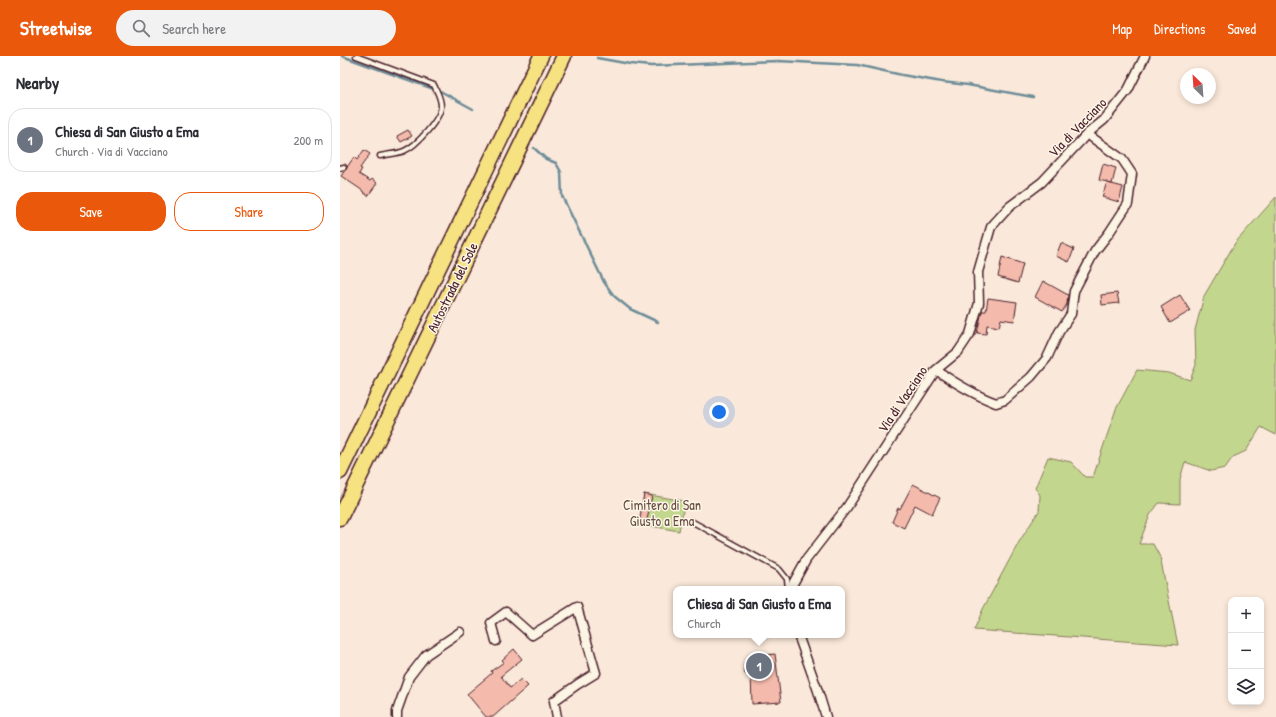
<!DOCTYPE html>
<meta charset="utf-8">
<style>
:root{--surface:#fff;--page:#f2f2f3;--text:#2b2b33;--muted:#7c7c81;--line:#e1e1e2;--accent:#ea580c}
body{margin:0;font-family:"Patrick Hand",sans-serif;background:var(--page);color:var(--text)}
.controls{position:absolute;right:12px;bottom:12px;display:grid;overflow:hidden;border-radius:8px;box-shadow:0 2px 6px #0003}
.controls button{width:36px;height:36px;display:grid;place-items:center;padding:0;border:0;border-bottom:1px solid var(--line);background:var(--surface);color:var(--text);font:20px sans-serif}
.compass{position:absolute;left:840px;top:12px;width:36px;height:36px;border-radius:50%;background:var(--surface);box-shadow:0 2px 6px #0003;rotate:335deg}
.you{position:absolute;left:379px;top:356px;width:14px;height:14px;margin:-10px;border:3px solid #fff;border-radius:50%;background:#1a73e8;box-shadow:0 0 0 6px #1a73e833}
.badge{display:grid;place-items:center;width:26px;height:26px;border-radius:50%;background:var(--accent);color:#fff;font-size:13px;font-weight:700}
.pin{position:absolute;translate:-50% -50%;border:2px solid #fff;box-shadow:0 1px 4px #0006}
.popup{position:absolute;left:333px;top:530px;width:172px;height:52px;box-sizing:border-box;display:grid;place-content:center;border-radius:8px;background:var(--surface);filter:drop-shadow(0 1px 3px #0005);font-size:13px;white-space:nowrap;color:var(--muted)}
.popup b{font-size:15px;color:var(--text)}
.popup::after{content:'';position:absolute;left:50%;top:100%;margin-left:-8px;border:8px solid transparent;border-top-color:var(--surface)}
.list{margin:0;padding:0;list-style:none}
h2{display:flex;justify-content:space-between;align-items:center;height:52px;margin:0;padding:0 16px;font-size:17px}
h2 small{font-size:13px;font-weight:400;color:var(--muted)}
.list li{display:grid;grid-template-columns:26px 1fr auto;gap:12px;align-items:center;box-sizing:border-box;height:64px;margin:0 8px 8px;padding:0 8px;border:1px solid var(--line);border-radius:16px}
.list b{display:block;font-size:15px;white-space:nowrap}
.list p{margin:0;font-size:13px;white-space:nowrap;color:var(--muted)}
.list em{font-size:13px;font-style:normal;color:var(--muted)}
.actions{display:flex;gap:8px;padding:12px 16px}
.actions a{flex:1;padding:9px 0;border:1px solid var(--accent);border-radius:16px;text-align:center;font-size:14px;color:var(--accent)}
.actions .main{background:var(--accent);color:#fff}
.icon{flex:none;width:22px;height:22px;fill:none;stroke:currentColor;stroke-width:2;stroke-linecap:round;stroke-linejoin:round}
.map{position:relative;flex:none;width:936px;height:661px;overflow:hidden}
header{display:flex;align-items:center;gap:24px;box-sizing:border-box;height:56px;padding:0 20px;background:var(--accent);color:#fff}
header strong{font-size:19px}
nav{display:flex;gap:22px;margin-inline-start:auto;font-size:14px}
.search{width:280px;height:36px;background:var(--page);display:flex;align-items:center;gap:10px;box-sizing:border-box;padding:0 14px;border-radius:22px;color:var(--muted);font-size:15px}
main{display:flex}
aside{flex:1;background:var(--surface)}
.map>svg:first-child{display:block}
.green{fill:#c2d78d;stroke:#867b5c}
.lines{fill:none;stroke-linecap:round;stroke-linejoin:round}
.stream{stroke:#6d8c98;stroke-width:2.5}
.building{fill:#f4bbac;stroke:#4a1f2b}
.lane-casing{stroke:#4a1f2b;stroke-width:7}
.street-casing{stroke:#4a1f2b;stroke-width:11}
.highway-casing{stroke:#4a1f2b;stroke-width:17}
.lane{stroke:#fcf5e5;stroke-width:4}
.street{stroke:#fcf5e5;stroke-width:8}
.highway{stroke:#f6e281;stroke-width:14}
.labels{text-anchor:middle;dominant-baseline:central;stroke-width:3;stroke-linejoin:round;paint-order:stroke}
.street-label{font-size:14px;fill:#4a1f2b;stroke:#fcf5e5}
.park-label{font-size:14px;fill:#684d44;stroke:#fcf5e5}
</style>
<header>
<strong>Streetwise</strong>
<div class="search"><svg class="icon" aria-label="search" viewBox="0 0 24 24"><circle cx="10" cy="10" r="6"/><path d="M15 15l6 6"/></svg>Search here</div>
<nav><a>Map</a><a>Directions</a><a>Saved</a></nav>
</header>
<main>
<aside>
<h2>Nearby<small></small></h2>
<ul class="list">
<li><span class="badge" style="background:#6b7280">1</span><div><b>Chiesa di San Giusto a Ema</b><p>Church · Via di Vacciano</p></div><em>200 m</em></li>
</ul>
<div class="actions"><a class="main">Save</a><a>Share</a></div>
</aside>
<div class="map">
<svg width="936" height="661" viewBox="0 0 936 661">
<rect width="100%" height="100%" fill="#fae9da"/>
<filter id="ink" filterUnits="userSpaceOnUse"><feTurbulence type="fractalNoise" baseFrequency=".025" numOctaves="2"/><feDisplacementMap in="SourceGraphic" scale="8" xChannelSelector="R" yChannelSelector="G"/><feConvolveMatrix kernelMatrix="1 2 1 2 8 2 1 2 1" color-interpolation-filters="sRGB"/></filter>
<g filter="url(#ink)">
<!-- green -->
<path class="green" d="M 936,141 L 936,379 L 921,371 L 906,395 L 893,401 L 885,412 L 871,415 L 845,406 L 840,423 L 840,448 L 819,447 L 810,459 L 799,488 L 813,488 L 820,501 L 838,589 L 634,574 L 643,553 L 679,486 L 699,455 L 700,439 L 695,432 L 708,401 L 731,406 L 745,421 L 753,421 L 776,353 L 797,314 L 829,317 L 850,324 L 856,309 L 855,274 L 864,240 L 895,187 Z
M 304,438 L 345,445 L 339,475 L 299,468 Z"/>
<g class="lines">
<!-- stream -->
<path class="stream" d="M 2,0 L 102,36 L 133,53
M 257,2 L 290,8 L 311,10 L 438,5 L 517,9 L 562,19 L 602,26 L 628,29 L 693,41
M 194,92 L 206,103 L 216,107 L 221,116 L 222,140 L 264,226 L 274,240 L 290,253 L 318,266"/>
</g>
<!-- building -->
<path class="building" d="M 68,74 L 72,80 L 61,86 L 57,80 Z
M 24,94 L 30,98 L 20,112 L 22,113 L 19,118 L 30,125 L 32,123 L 37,127 L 28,140 L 23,136 L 23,135 L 1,120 L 14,101 L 17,104 Z
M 763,108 L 776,112 L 772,128 L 768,127 L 783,131 L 779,146 L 762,141 L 767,126 L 759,124 Z
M 721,187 L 734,193 L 729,206 L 716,200 Z
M 662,201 L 683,208 L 678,227 L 658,221 Z
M 703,225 L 728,239 L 727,248 L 722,256 L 695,241 Z
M 777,237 L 779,247 L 762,249 L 761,239 Z
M 840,239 L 850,255 L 830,267 L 821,251 Z
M 648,242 L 677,246 L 674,265 L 661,263 L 659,271 L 647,269 L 646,278 L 637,277 L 642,255 L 646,255 Z
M 573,428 L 600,442 L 592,458 L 575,449 L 564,472 L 552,466 L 558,452 L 560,453 Z
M 304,438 L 312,440 L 306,469 L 299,468 Z
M 174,593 L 182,603 L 161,620 L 170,632 L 181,623 L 188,630 L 153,661 L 146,661 L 127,638 L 152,617 L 151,615 L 164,606 L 162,604 Z
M 435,598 L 441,646 L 412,648 L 411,618 L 405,618 L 404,609 L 409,608 L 408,601 Z"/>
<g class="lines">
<defs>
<path id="lane" d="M 16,0 L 94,29 C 97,36 101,42 101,50 C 101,63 76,90 64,95 C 57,98 48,98 40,100
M 0,112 L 4,111
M 351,465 L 439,513 L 447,523 L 448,533"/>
<path id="street" d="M 596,314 C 615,327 635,339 656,347 L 665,344 L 691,321 L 707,302 L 719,276 L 731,258 L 734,235 L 755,195 L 769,177 L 788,148 L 792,118 L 782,103 L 747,78
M 450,533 L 466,504 L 507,451 L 596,314 L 618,296 L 630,278 L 639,247 L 638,216 L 651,171 L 669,151 L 702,126 L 747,78 L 764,64 L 788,34 L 805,0
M 458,579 L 478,635 L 486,661
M 156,585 L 151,567 L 166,556 L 192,579 L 237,551 L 256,617 L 238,628 L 214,645 L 217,661
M 57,661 L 57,655 L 69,621 L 86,599 L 120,576"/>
<path id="highway" d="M 0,416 L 201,0
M 0,462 L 224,0"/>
</defs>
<!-- lane casing -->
<use href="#lane" class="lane-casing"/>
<!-- street casing -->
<use href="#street" class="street-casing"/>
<!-- highway casing -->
<use href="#highway" class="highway-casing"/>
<!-- lane -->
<use href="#lane" class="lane"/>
<!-- street -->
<use href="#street" class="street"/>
<!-- highway -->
<use href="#highway" class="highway"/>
</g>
</g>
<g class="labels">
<!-- street labels -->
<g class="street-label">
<text transform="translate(737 71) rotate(-46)">Via di Vacciano</text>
<text transform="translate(112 231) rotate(-64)">Autostrada del Sole</text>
<text transform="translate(562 343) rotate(-56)">Via di Vacciano</text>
</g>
<!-- park labels -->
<g class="park-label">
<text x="322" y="448">Cimitero di San<tspan x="322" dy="16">Giusto a Ema</tspan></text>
</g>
</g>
</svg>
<div class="controls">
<button>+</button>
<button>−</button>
<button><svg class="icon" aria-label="layers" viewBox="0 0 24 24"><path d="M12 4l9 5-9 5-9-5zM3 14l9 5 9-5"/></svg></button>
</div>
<svg class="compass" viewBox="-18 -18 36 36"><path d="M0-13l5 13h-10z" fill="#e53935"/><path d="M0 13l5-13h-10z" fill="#7c7c81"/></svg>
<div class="you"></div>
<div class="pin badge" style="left:419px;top:610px;background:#6b7280">1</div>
<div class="popup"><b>Chiesa di San Giusto a Ema</b>Church</div>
</div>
</main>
